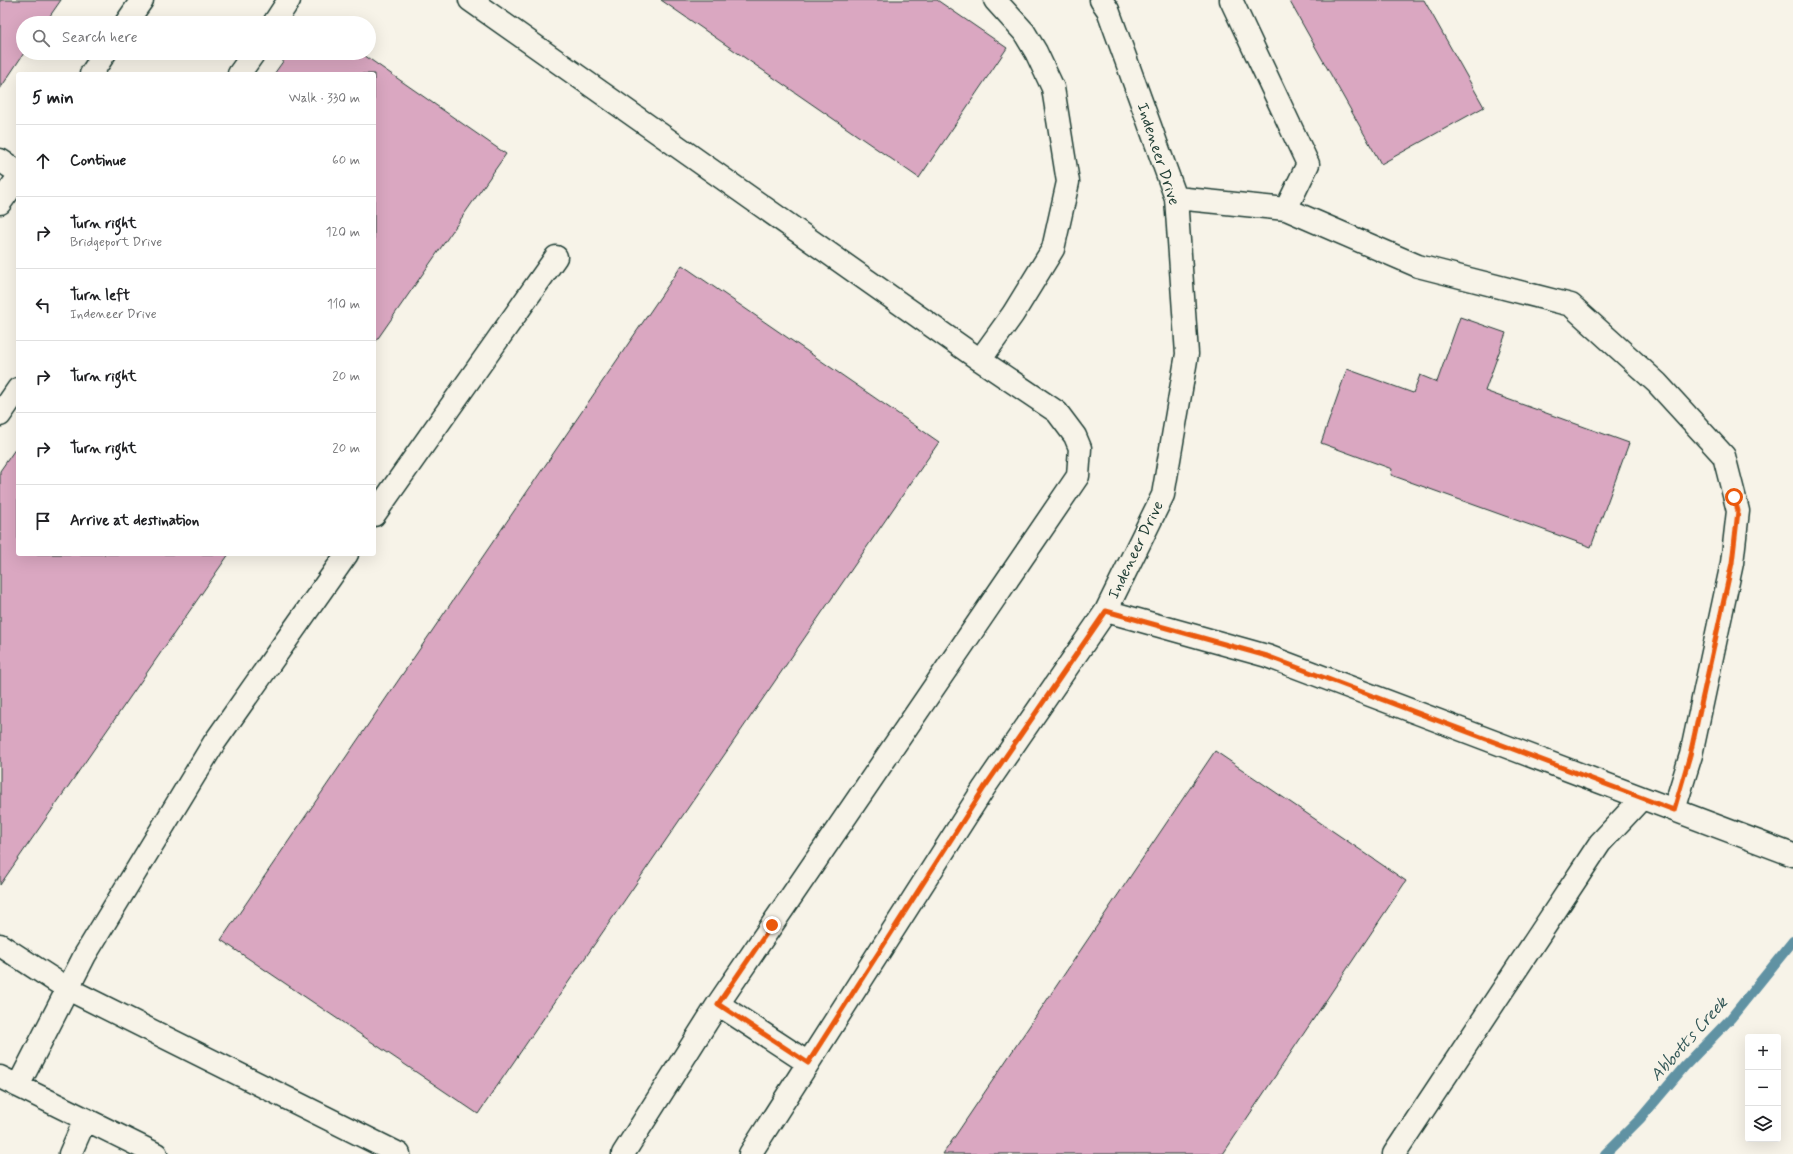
<!DOCTYPE html>
<meta charset="utf-8">
<style>
:root{--surface:#fff;--page:#f6f6f6;--text:#202124;--muted:#757577;--line:#e0e0e0}
body{margin:0;font-family:Mynerve,sans-serif;background:var(--page);color:var(--text)}
.controls{position:absolute;right:12px;bottom:12px;display:grid;overflow:hidden;border-radius:4px;box-shadow:0 4px 16px #0002}
.controls button{width:36px;height:36px;display:grid;place-items:center;padding:0;border:0;border-bottom:1px solid var(--line);background:var(--surface);color:var(--text);font:20px sans-serif}
.stop{position:absolute;width:12px;height:12px;margin:-9px;border:3px solid #ea580c;border-radius:50%;background:#fff}
.stop.end{background:#ea580c;border-color:#fff;box-shadow:0 1px 4px #0008}
.list{margin:0;padding:0;list-style:none}
h2{display:flex;justify-content:space-between;align-items:center;height:52px;margin:0;padding:0 16px;font-size:17px}
h2 small{font-size:13px;font-weight:400;color:var(--muted)}
.list li{display:grid;grid-template-columns:26px 1fr auto;gap:12px;align-items:center;box-sizing:border-box;height:72px;padding:0 16px;border-top:1px solid var(--line)}
.list b{display:block;font-size:15px;white-space:nowrap}
.list p{margin:0;font-size:13px;white-space:nowrap;color:var(--muted)}
.list em{font-size:13px;font-style:normal;color:var(--muted)}
.icon{flex:none;width:22px;height:22px;fill:none;stroke:currentColor;stroke-width:2;stroke-linecap:round;stroke-linejoin:round}
.map{position:relative;flex:none;width:1793px;height:1154px;overflow:hidden}
.search{position:absolute;background:var(--surface);box-shadow:0 4px 16px #0002;left:16px;top:16px;width:360px;height:44px;display:flex;align-items:center;gap:10px;box-sizing:border-box;padding:0 14px;border-radius:22px;color:var(--muted);font-size:15px}
.panel{position:absolute;background:var(--surface);box-shadow:0 4px 16px #0002;left:16px;top:72px;width:360px;height:484px;border-radius:4px}
.map>svg:first-child{display:block}
.lines{fill:none;stroke-linecap:round;stroke-linejoin:round}
.stream{stroke:#6192a3;stroke-width:10}
.building{fill:#daa7c1;stroke:#1f3d34}
.minor-casing{stroke:#1f3d34;stroke-width:25}
.minor{stroke:#f7f3e8;stroke-width:22}
.route{stroke:#ea580c;stroke-width:5}
.labels{text-anchor:middle;dominant-baseline:central;stroke-width:3;stroke-linejoin:round;paint-order:stroke}
.street-label{font-size:16px;fill:#1f3d34;stroke:#f7f3e8}
.water-label{font-size:17px;font-style:italic;fill:#355959;stroke:#f7f3e8}
</style>
<div class="map">
<svg width="1793" height="1154" viewBox="0 0 1793 1154">
<rect width="100%" height="100%" fill="#f7f3e8"/>
<filter id="ink" filterUnits="userSpaceOnUse"><feTurbulence type="fractalNoise" baseFrequency=".025" numOctaves="2"/><feDisplacementMap in="SourceGraphic" scale="8" xChannelSelector="R" yChannelSelector="G"/><feConvolveMatrix kernelMatrix="1 2 1 2 8 2 1 2 1" color-interpolation-filters="sRGB"/></filter>
<g filter="url(#ink)">
<g class="lines">
<!-- stream -->
<path class="stream" d="M 1605,1154 L 1640,1119 L 1684,1067 L 1731,1018 L 1793,941"/>
</g>
<!-- building -->
<path class="building" d="M 0,0 L 61,0 L 45,23 L 23,23 L 23,53 L 24,53 L 0,89 Z
M 661,0 L 937,0 L 1007,48 L 919,178 Z
M 1289,0 L 1424,0 L 1484,107 L 1381,164 Z
M 289,53 L 361,53 L 506,154 L 374,344 L 374,74 L 274,74 Z
M 682,265 L 939,442 L 478,1114 L 221,940 Z
M 1460,317 L 1506,333 L 1485,391 L 1629,443 L 1591,547 L 1391,475 L 1392,469 L 1321,443 L 1347,369 L 1413,393 L 1420,375 L 1437,382 Z
M 18,445 L 18,554 L 229,554 L 0,885 L 0,471 Z
M 1215,751 L 1406,881 L 1223,1154 L 943,1154 Z"/>
<g class="lines">
<defs>
<path id="minor" d="M 470,0 L 980,360
M 126,23 L 142,0
M 274,23 L 289,0
M 91,74 L 105,53
M 239,74 L 254,53
M 0,160 L 18,172
M 1176,198 L 1286,209 L 1308,164 L 1231,0
M 0,203 L 18,178
M 1286,209 L 1418,266 L 1571,305 L 1657,383 L 1724,456 L 1738,511 L 1732,563 L 1691,755 L 1674,810
M 0,415 L 18,389
M 374,515 L 556,257
M 1106,611 L 1267,656 L 1793,855
M 0,945 L 68,989 L 399,1154
M 718,1004 L 808,1063
M 0,1077 L 156,1154
M 18,1086 L 85,955 L 214,743 L 347,554
M 70,1154 L 85,1120
M 623,1154 L 718,1004 L 1078,476 L 1080,448 L 1075,436 L 1057,412 L 980,360 L 1013,314 L 1053,249 L 1068,182 L 1053,88 L 1036,52 L 1024,32 L 995,0
M 750,1154 L 984,788 L 1106,611 L 1163,495 L 1187,354 L 1176,198 L 1108,10 L 1101,0
M 1394,1154 L 1600,843 L 1642,798"/>
</defs>
<!-- minor casing -->
<use href="#minor" class="minor-casing"/>
<!-- minor -->
<use href="#minor" class="minor"/>
</g>
</g>
<g class="lines" filter="url(#ink)">
<!-- route -->
<path class="route" d="M 772,925 L 718,1004 L 808,1063 L 984,788 L 1106,611 L 1267,656 L 1674,810 L 1690,755 L 1732,563 L 1738,511 L 1734,497"/>
</g>
<g class="labels">
<!-- street labels -->
<g class="street-label">
<text transform="translate(1158 154) rotate(72)">Indeneer Drive</text>
<text transform="translate(1136 550) rotate(-64)">Indeneer Drive</text>
</g>
<!-- water labels -->
<g class="water-label">
<text transform="translate(1689 1039) rotate(-48)">Abbotts Creek</text>
</g>
</g>
</svg>
<div class="controls">
<button>+</button>
<button>−</button>
<button><svg class="icon" aria-label="layers" viewBox="0 0 24 24"><path d="M12 4l9 5-9 5-9-5zM3 14l9 5 9-5"/></svg></button>
</div>
<div class="stop" style="left:1734px;top:497px"></div>
<div class="stop end" style="left:772px;top:925px"></div>
<div class="search"><svg class="icon" aria-label="search" viewBox="0 0 24 24"><circle cx="10" cy="10" r="6"/><path d="M15 15l6 6"/></svg>Search here</div>
<section class="panel">
<h2>5 min<small>Walk · 330 m</small></h2>
<ul class="list">
<li><svg class="icon" aria-label="ahead" viewBox="0 0 24 24"><path d="M12 20V5M6 11l6-6 6 6"/></svg><div><b>Continue</b></div><em>60 m</em></li>
<li><svg class="icon" aria-label="right" viewBox="0 0 24 24"><path d="M7 20v-9h11M14 6l5 5-5 5"/></svg><div><b>Turn right</b><p>Bridgeport Drive</p></div><em>120 m</em></li>
<li><svg class="icon" aria-label="left" viewBox="0 0 24 24"><path d="M17 20v-9H6M10 6l-5 5 5 5"/></svg><div><b>Turn left</b><p>Indeneer Drive</p></div><em>110 m</em></li>
<li><svg class="icon" aria-label="right" viewBox="0 0 24 24"><path d="M7 20v-9h11M14 6l5 5-5 5"/></svg><div><b>Turn right</b></div><em>20 m</em></li>
<li><svg class="icon" aria-label="right" viewBox="0 0 24 24"><path d="M7 20v-9h11M14 6l5 5-5 5"/></svg><div><b>Turn right</b></div><em>20 m</em></li>
<li><svg class="icon" aria-label="arrive" viewBox="0 0 24 24"><path d="M6 21V4h12l-3 4 3 4H6"/></svg><div><b>Arrive at destination</b></div></li>
</ul>
</section>
</div>
